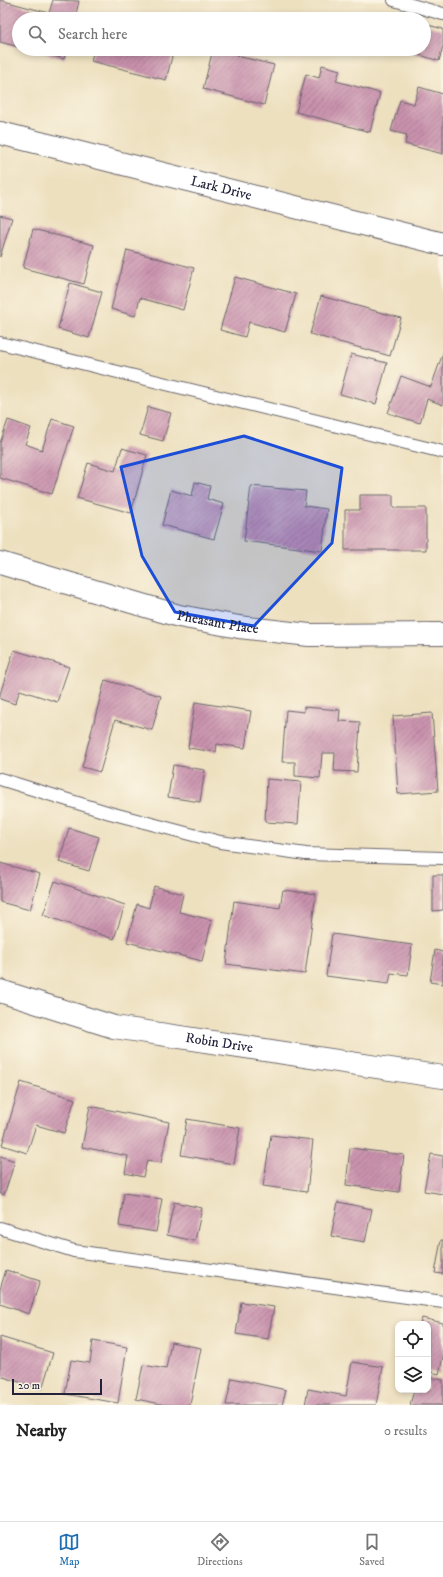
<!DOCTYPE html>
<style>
:root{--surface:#fff;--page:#f6f6f6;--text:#222;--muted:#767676;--line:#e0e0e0;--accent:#1f6fb2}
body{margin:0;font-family:"IM FELL DW Pica",serif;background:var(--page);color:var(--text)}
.controls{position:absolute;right:12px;bottom:12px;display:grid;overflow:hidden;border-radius:8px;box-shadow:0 2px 6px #0003}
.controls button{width:36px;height:36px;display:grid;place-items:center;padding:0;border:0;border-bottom:1px solid var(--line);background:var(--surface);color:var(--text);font:20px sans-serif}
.scale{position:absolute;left:12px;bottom:10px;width:90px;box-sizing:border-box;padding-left:4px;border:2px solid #22223b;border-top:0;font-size:11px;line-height:14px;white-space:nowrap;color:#22223b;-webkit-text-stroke:3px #fcf5e5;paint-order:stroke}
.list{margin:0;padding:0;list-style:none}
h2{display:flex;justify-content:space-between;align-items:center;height:52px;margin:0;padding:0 16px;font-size:17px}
h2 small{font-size:13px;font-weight:400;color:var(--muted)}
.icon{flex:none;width:22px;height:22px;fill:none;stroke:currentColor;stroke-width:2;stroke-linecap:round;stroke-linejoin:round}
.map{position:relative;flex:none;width:443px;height:1405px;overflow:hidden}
.search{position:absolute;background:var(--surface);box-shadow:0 2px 6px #0003;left:12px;right:12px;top:12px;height:44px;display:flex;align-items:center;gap:10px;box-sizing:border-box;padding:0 14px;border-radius:22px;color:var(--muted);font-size:15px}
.sheet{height:116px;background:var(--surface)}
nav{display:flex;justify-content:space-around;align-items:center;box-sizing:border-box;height:56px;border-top:1px solid var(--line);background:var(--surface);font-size:11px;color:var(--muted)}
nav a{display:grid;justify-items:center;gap:2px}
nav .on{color:var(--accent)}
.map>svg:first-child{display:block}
.building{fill:url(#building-hatch)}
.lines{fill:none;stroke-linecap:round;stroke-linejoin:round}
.service-casing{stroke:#696469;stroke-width:14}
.minor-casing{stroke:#696469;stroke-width:24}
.service{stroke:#fff;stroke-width:12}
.minor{stroke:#fff;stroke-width:22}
.marked{fill:#1d4ed8;fill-opacity:0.2;stroke:#1d4ed8;stroke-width:3;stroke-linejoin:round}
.labels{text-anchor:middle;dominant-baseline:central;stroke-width:4;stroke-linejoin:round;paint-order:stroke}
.street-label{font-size:14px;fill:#22223b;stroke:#fcf5e5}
</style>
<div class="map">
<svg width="443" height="1405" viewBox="0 0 443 1405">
<defs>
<pattern id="building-hatch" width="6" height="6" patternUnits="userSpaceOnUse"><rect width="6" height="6" fill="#c992ad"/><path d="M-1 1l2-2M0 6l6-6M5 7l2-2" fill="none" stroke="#a3778e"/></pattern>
</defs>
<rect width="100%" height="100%" fill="#fcf5e5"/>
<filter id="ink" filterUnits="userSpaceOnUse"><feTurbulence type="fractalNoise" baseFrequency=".025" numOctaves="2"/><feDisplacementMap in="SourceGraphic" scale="8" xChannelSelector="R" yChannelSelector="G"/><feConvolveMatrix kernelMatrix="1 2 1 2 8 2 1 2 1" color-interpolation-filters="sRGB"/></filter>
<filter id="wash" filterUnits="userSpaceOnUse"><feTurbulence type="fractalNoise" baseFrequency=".012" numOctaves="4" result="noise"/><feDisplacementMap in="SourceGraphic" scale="16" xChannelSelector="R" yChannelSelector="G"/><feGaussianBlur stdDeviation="0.9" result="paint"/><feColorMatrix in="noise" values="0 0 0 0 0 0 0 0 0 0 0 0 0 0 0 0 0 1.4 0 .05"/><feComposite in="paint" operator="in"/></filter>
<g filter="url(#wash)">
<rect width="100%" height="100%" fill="#ede0bf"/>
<g id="blocks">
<!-- building -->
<path class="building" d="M 0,0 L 49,13 L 53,0 L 79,1 L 75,19 L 19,19 L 19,47 L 0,42 Z
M 424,24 L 443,29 L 443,46 L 439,61 L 407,51 L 407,49 L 424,49 Z
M 29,49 L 67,49 L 64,59 Z
M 94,49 L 174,49 L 166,80 L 91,61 Z
M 213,49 L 238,49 L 237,56 L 274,65 L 264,105 L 203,89 Z
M 322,65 L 340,70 L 336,81 L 380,93 L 370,132 L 296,112 L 306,74 L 319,78 Z
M 419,87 L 443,94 L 443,154 L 405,144 L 407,135 L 391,131 L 400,100 L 414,104 Z
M 0,215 L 12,218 L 0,257 Z
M 33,229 L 94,245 L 84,284 L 23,268 Z
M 127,250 L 194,268 L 183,310 L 140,298 L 135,316 L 111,309 Z
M 235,277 L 296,294 L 285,332 L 249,322 L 245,337 L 220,330 Z
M 70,283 L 102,292 L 89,338 L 58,329 Z
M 321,296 L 401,318 L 390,356 L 310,334 Z
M 443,353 L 443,405 L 427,399 L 420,423 L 388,413 L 401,376 L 431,387 Z
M 351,354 L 387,363 L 376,404 L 340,394 Z
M 148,407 L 171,413 L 163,441 L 140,435 Z
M 52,419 L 74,426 L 52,494 L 0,478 L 0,443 L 8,420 L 31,428 L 25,444 L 42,450 Z
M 122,448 L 147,455 L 131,513 L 77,498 L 88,463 L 115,471 Z
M 195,482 L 210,486 L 207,499 L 224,504 L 214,539 L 162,525 L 171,490 L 192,496 Z
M 251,486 L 306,491 L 304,506 L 327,509 L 322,551 L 244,541 Z
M 360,495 L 393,495 L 393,508 L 426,508 L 426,550 L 345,550 L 345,510 L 360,510 Z
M 14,650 L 69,667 L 57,702 L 20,690 L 15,704 L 0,699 L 0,694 Z
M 105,680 L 161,696 L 152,730 L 115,720 L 100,772 L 82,767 Z
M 195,702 L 251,711 L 245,748 L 217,744 L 216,752 L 188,748 Z
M 304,707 L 340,710 L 339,721 L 360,722 L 357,772 L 334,771 L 335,753 L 322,753 L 320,778 L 295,776 L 295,762 L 282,762 L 286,710 L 304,712 Z
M 432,713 L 438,791 L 398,794 L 393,716 Z
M 173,765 L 205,770 L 200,802 L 168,797 Z
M 267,779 L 301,782 L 298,824 L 265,822 Z
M 69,828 L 99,837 L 89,871 L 59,862 Z
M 0,863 L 40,874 L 30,910 L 0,902 Z
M 433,875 L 443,875 L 443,910 L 433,911 Z
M 55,881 L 125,905 L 114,939 L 43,915 Z
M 154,886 L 183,894 L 179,912 L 212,920 L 202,961 L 127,942 L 137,904 L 149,908 Z
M 283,890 L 316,894 L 305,974 L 226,964 L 234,901 L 280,908 Z
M 332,934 L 412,945 L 408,975 L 391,973 L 389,984 L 326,976 Z
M 435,950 L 443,952 L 443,984 L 430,982 Z
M 21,1082 L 75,1099 L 64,1133 L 36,1125 L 27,1153 L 2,1145 Z
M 90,1106 L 169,1122 L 161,1163 L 147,1160 L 143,1177 L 125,1173 L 128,1156 L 82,1147 Z
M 187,1119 L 240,1128 L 234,1164 L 181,1155 Z
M 271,1135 L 313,1140 L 307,1192 L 263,1186 Z
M 350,1148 L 404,1155 L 399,1192 L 346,1185 Z
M 431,1154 L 443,1156 L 443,1194 L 424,1191 Z
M 0,1156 L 15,1161 L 4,1195 L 0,1193 Z
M 124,1193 L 162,1199 L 156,1232 L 119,1226 Z
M 174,1202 L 202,1208 L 195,1241 L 167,1235 Z
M 338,1202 L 372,1209 L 365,1242 L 331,1236 Z
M 441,1240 L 443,1240 L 443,1274 L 435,1273 Z
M 6,1270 L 40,1281 L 29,1314 L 0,1304 L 0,1289 Z
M 241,1302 L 274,1307 L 268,1339 L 236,1334 Z
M 422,1318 L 443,1323 L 443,1357 L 439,1374 L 428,1371 L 428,1324 L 420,1324 Z
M 0,1337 L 53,1353 L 42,1389 L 0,1376 Z
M 93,1341 L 127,1347 L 118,1403 L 65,1394 L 71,1360 L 90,1363 Z
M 171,1342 L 201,1348 L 190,1405 L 166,1405 L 136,1399 L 143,1365 L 166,1369 Z
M 352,1362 L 383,1367 L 376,1405 L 305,1405 L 308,1389 L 346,1396 Z
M 428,1377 L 443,1380 L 443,1405 L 410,1405 L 414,1390 L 428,1390 Z
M 232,1378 L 286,1390 L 282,1405 L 226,1405 Z"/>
</g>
</g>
<g filter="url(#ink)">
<use href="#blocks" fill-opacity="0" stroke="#696469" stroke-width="1"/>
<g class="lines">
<defs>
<path id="service" d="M 394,0 L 443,14
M 0,343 L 443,452
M 0,779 L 110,813 L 220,842 L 306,854 L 443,858
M 0,1228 L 74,1251 L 443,1302"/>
<g id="minor">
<path id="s1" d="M 0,133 L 443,244"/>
<path id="s2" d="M 0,563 L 179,616 L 239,627 L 309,635 L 443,634"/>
<path id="s3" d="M 0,991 L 114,1027 L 443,1077"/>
</g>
</defs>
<!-- service casing -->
<use href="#service" class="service-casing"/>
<!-- minor casing -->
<use href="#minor" class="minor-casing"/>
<!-- service -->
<use href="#service" class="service"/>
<!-- minor -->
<use href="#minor" class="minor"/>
</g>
</g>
<!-- marked area -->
<path class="marked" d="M 244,436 L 342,468 L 332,543 L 254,626 L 175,612 L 142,556 L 121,467 Z"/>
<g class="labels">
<!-- street labels -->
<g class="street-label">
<text stroke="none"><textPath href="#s1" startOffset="228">Lark Drive</textPath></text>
<text stroke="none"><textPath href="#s2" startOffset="226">Pheasant Place</textPath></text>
<text stroke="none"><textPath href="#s3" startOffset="226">Robin Drive</textPath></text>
</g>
</g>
</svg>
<div class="controls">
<button><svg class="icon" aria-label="locate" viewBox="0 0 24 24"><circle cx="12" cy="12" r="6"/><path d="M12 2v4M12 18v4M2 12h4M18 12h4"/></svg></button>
<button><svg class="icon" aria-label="layers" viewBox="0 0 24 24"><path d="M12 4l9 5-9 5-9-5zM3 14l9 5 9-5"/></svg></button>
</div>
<div class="scale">20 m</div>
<div class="search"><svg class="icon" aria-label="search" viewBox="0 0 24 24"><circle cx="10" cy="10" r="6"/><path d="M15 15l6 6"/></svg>Search here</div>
</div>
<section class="sheet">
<h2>Nearby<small>0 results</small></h2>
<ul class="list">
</ul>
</section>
<nav>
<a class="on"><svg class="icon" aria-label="map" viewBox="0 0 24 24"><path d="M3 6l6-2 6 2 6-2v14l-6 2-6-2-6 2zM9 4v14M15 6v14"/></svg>Map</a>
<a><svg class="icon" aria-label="directions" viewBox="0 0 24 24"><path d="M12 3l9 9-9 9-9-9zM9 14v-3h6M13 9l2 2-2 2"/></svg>Directions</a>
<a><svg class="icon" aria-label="saved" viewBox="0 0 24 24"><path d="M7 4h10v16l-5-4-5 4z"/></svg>Saved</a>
</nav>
